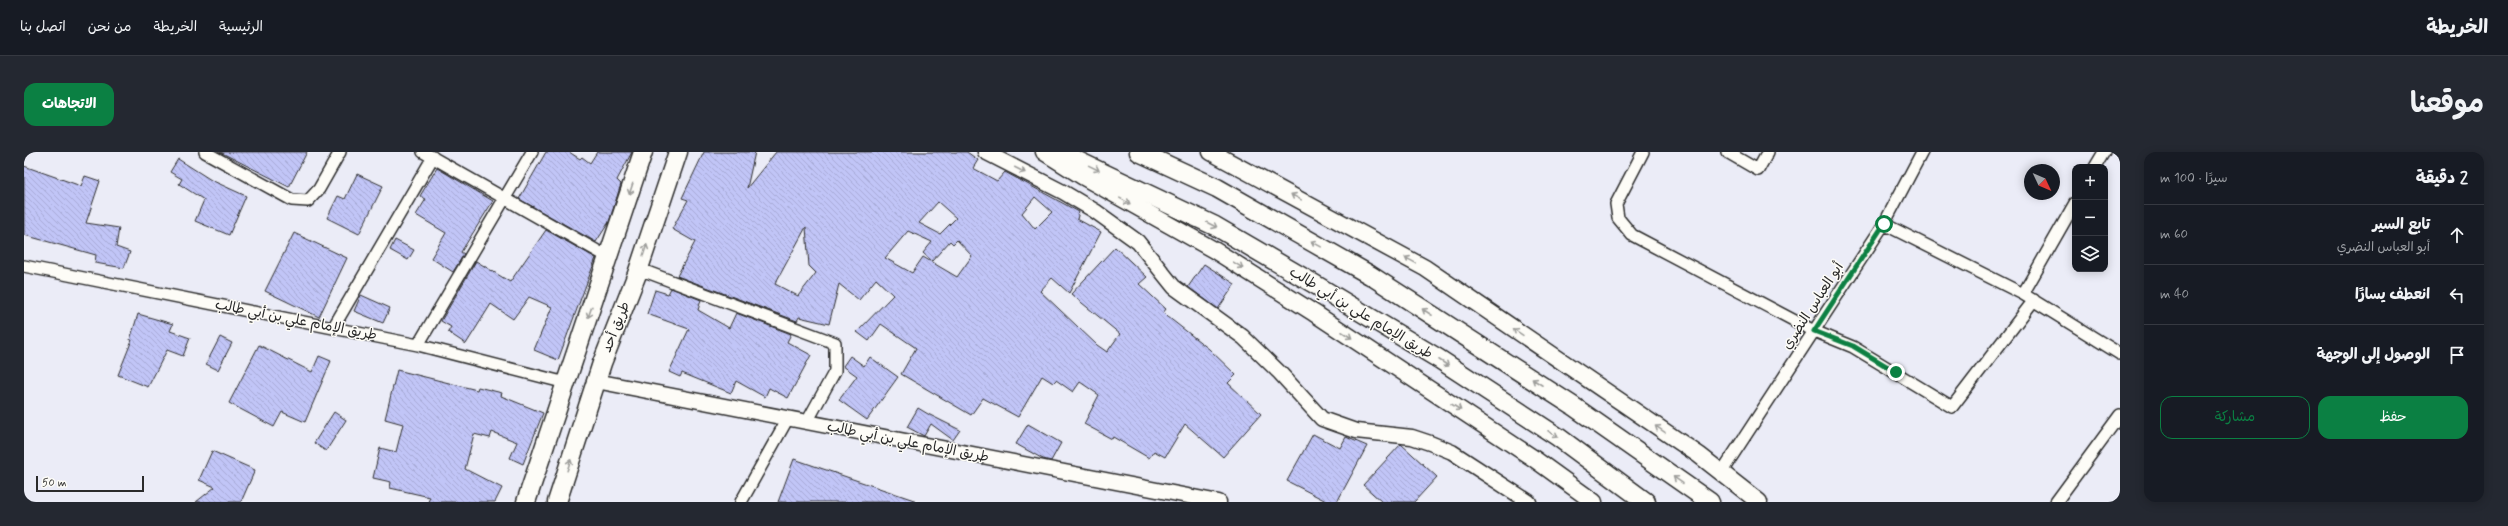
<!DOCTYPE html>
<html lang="ar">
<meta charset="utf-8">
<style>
:root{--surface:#171b24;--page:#242831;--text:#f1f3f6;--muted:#9ea1a6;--line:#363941;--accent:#0b8043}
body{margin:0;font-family:Mynerve,"Playpen Sans Arabic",sans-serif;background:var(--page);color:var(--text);direction:rtl}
.controls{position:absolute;right:12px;top:12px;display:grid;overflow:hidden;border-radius:8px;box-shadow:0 2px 10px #0003}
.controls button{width:36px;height:36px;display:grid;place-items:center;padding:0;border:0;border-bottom:1px solid var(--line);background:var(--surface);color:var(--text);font:20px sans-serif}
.compass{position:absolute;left:2000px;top:12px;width:36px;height:36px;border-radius:50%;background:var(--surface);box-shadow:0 2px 10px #0003;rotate:134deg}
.scale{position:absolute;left:12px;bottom:10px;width:108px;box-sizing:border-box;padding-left:4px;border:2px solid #2b2b2b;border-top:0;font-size:11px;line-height:14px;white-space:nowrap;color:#2b2b2b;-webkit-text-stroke:3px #fdfcf7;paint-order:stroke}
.stop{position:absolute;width:12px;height:12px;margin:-9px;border:3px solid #0b8043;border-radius:50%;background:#fff}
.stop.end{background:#0b8043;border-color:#fff;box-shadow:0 1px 4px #0008}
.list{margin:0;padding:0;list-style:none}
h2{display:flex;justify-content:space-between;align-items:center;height:52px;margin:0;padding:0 16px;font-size:17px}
h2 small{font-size:13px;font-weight:400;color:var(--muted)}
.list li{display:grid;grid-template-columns:26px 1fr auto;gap:12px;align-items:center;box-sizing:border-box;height:60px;padding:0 16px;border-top:1px solid var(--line)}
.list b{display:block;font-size:15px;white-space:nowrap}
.list p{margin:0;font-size:13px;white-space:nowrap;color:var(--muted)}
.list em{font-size:13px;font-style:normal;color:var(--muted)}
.actions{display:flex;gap:8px;padding:12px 16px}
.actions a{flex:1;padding:9px 0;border:1px solid var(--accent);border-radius:12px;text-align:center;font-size:14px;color:var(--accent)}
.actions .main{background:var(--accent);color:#fff}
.icon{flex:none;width:22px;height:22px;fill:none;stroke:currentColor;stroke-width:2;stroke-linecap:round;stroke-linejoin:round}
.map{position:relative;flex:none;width:2096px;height:350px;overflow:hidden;direction:ltr;border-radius:12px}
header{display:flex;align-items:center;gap:24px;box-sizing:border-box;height:56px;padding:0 20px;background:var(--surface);border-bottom:1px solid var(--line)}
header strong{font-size:19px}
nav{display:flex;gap:22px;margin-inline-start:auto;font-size:14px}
.intro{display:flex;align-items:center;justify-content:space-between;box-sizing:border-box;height:96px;padding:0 24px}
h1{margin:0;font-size:28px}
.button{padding:10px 18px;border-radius:12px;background:var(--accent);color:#fff;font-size:14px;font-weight:700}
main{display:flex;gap:24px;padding:0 24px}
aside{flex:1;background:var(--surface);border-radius:12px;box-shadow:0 2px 10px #0003}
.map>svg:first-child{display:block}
.building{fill:url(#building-back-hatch);stroke:#2b2b2b;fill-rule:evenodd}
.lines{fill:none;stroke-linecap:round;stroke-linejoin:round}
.minor-casing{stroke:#2b2b2b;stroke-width:14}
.tertiary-casing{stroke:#2b2b2b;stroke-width:17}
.secondary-casing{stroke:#2b2b2b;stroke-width:19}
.primary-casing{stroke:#2b2b2b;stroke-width:21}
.minor{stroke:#fdfcf7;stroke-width:11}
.tertiary{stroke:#fdfcf7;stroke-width:14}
.secondary{stroke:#fdfcf7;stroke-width:16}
.primary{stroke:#fdfcf7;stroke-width:18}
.oneway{stroke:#9e9e9b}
.route{stroke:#0b8043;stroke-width:5}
.labels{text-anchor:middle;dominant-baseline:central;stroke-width:3;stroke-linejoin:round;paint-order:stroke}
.street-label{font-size:14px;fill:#2b2b2b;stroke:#fdfcf7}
</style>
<header>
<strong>الخريطة</strong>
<nav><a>الرئيسية</a><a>الخريطة</a><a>من نحن</a><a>اتصل بنا</a></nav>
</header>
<div class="intro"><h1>موقعنا</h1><a class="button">الاتجاهات</a></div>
<main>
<aside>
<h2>2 دقيقة<small>سيرًا · 100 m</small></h2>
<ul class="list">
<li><svg class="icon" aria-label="ahead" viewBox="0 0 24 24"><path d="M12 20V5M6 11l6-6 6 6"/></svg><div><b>تابع السير</b><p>أبو العباس النضري</p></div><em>60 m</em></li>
<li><svg class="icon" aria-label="left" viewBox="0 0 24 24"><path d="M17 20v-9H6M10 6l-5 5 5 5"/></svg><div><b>انعطف يسارًا</b></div><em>40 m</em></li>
<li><svg class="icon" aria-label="arrive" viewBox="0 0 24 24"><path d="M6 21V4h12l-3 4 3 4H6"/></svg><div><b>الوصول إلى الوجهة</b></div></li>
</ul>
<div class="actions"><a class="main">حفظ</a><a>مشاركة</a></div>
</aside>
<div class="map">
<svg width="2096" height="350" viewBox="0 0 2096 350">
<defs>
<pattern id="building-back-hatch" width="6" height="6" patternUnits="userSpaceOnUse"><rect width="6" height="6" fill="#c1c5f7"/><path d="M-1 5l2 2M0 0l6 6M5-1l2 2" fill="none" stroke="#a6a9d4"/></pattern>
</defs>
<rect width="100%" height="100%" fill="#ebecf7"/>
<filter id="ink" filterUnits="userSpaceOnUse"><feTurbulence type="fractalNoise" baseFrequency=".025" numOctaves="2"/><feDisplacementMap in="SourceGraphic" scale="8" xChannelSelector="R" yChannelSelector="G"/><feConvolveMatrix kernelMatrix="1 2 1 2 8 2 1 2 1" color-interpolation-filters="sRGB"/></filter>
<g filter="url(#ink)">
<!-- building -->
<path class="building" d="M 196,0 L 283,0 L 265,35 Z
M 522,0 L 545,0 L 556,7 L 558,5 L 566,11 L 573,0 L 608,0 L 593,28 L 597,32 L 585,70 L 572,90 L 495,47 Z
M 680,0 L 731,0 L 723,36 L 752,0 L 943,0 L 954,8 L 949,16 L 973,29 L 981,20 L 1055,60 L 1053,67 L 1077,80 L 1045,141 L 1028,126 L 1016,139 L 1073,193 L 1083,200 L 1096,182 L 1047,142 L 1091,95 L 1123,125 L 1115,132 L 1142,157 L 1139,161 L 1185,197 L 1212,223 L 1204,231 L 1237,262 L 1199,305 L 1161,272 L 1141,305 L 1130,299 L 1125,306 L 1089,285 L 1088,287 L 1060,272 L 1075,243 L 1056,230 L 1049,240 L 1032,228 L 1029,231 L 1018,224 L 994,265 L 959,246 L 947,263 L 877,222 L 892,196 L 857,172 L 845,189 L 833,180 L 869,143 L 852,127 L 835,148 L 815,132 L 805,172 L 775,165 L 773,169 L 653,124 L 671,90 L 648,77 L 664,48 L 658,46 ZM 1011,45 L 1028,60 L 1011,77 L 998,61 ZM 914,50 L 932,66 L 916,82 L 895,71 ZM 782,75 L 785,114 L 792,121 L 774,144 L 751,132 ZM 884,79 L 908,90 L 899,101 L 908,109 L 926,89 L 929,92 L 933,88 L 948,104 L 933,125 L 899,105 L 888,121 L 861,106 Z
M 154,7 L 187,28 L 222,44 L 205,83 L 171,69 L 180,48 L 155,32 L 158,27 L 146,20 Z
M 0,14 L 57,34 L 61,24 L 76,29 L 62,71 L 95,76 L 92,95 L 106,100 L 100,116 L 71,111 L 72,103 L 0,83 Z
M 413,16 L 469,49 L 437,100 L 440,102 L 429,120 L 407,106 L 422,81 L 392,63 L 402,47 L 396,44 Z
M 333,22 L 359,34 L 335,82 L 303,66 L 314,44 L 321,47 Z
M 522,78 L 572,106 L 534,208 L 510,198 L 528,155 L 505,145 L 489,167 L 467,152 L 442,192 L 424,180 L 427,175 L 417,169 L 452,109 L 486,130 Z
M 270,81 L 323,106 L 295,165 L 241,139 Z
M 371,88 L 390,98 L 384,108 L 366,98 Z
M 1180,112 L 1211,132 L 1194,157 L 1164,135 Z
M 647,136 L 677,148 L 674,158 L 705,176 L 712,161 L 767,182 L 763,190 L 787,203 L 764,246 L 745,236 L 741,245 L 712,229 L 707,241 L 658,221 L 656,225 L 645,220 L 665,177 L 623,162 L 631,138 L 644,142 Z
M 337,143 L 366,156 L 359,171 L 330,159 Z
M 114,162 L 149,172 L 146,179 L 166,186 L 159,204 L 143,198 L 124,235 L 94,223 L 108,188 L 106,188 Z
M 196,185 L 208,191 L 194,218 L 182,212 Z
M 235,193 L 288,220 L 295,204 L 307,209 L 281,270 L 258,260 L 250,275 L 205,251 Z
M 826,204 L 840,214 L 846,205 L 874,225 L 843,268 L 815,248 L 833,224 L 819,214 Z
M 373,218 L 453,238 L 454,235 L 478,241 L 477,244 L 519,261 L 499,312 L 486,306 L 493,290 L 468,280 L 466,286 L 450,282 L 441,317 L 478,336 L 471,350 L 404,350 L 406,345 L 366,336 L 367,330 L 349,326 L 356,296 L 372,300 L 379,272 L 361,267 Z
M 894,256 L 904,262 L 936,278 L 929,288 L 907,272 L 900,284 L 883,275 Z
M 310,260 L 322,268 L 302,299 L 290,291 Z
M 1004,272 L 1037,291 L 1027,309 L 1019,307 L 992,292 Z
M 1289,282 L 1316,296 L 1322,285 L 1343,294 L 1313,350 L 1304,350 L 1263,329 Z
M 1377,292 L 1413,325 L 1390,350 L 1358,350 L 1339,333 Z
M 188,299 L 231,318 L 217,350 L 172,350 L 191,335 L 175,328 Z
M 770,307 L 890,348 L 890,350 L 754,350 Z"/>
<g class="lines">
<defs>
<path id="minor" d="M 181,0 L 268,48 L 284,49 L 295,37 L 316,0
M 399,0 L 584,105
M 1619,0 L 1592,52 L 1594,66 L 1608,83 L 1790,179 L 1829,195 L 1928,255 L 2010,148
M 1703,0 L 1734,18 L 1744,0
M 2071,15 L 2080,0
M 1860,72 L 1999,142 L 2096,202
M 0,114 L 394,193 L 542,231
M 613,122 L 623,120 L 811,191 L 811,219 L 783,270
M 1999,142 L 2051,51
M 309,176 L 409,5
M 394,193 L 508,0
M 1697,321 L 1860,72 L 1898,0
M 717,350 L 764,266
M 2032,350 L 2096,263"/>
<path id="tertiary" d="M 961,0 L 1039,40 L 1071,59 L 1114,90 L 1150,135 L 1219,185 L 1256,221 L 1298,267 L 1332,279 L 1388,285 L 1406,291 L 1428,300 L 1505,350
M 572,229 L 1195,350"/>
<path id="secondary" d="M 1020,0 L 1058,24 L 1190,98 L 1290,161 L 1509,306 L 1570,350
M 1187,0 L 1401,116 L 1675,303 L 1735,350"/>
<path id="primary" d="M 1035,0 L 1191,74 L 1292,133 L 1415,207 L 1534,285 L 1622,350
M 1115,0 L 1193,36 L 1346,123 L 1549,254 L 1686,350
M 502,350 L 619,0
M 533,350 L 578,211 L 613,122 L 654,0"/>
</defs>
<!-- minor casing -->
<use href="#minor" class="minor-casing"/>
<!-- tertiary casing -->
<use href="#tertiary" class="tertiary-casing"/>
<!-- secondary casing -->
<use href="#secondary" class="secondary-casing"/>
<!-- primary casing -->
<use href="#primary" class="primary-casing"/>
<!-- minor -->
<use href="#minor" class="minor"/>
<!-- tertiary -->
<use href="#tertiary" class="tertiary"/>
<!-- secondary -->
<use href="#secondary" class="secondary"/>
<!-- primary -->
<use href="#primary" class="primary"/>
</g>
<!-- one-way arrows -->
<defs><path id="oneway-shaft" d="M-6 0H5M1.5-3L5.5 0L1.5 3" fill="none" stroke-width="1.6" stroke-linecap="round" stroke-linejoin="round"/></defs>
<g class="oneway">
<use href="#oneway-shaft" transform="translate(1070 16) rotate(26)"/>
<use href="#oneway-shaft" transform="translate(996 18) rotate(27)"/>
<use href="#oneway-shaft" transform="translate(607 37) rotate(108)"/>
<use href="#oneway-shaft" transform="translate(1272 45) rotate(-151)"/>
<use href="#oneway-shaft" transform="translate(1101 49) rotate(29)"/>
<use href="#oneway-shaft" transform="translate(1188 73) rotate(27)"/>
<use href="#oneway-shaft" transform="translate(1292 92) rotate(-151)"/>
<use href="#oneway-shaft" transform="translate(621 98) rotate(-72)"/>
<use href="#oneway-shaft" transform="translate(1386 108) rotate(-151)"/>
<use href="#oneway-shaft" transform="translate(1214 113) rotate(32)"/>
<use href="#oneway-shaft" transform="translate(566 160) rotate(109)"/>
<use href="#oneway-shaft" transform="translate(1403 160) rotate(-147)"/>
<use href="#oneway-shaft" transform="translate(1494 180) rotate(-146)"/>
<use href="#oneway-shaft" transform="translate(1323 183) rotate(33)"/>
<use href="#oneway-shaft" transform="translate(1420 211) rotate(33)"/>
<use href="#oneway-shaft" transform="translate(1513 230) rotate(-147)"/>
<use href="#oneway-shaft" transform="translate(1432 255) rotate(33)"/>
<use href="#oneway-shaft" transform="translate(1636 277) rotate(-146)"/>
<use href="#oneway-shaft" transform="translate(1529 282) rotate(33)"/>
<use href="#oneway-shaft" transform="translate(545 313) rotate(-72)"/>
<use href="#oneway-shaft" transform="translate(1654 328) rotate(-145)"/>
</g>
</g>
<g class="lines" filter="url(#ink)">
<!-- route -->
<path class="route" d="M 1860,72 L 1790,179 L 1829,194 L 1872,220"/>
</g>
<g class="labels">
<!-- street labels -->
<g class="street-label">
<text transform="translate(1789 154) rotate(-57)">أبو العباس النضري</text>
<text transform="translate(1337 161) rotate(31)">طريق الإمام علي بن أبي طالب</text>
<text transform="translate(272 168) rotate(11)">طريق الإمام علي بن أبي طالب</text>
<text transform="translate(592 175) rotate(-68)">طريق أحد</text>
<text transform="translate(884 290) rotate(11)">طريق الإمام علي بن أبي طالب</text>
</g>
</g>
</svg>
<div class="controls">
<button>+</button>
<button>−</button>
<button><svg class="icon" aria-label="layers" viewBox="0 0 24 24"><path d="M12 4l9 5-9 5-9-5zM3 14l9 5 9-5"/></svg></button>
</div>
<svg class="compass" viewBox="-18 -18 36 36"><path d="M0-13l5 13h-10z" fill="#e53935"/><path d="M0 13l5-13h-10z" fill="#9ea1a6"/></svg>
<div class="scale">50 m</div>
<div class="stop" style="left:1860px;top:72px"></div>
<div class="stop end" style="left:1872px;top:220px"></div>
</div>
</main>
